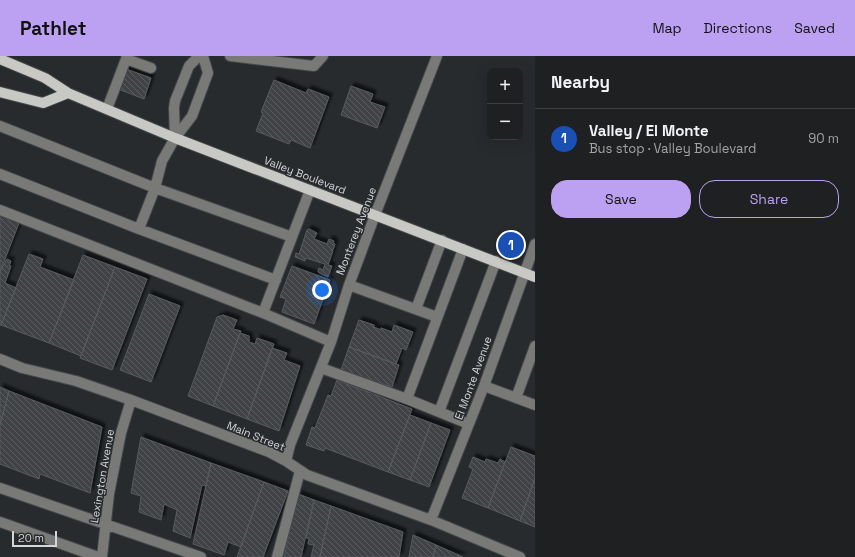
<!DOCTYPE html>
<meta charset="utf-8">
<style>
:root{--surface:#1e2022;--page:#26282a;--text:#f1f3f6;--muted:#a1a3a5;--line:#3c3e40;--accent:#bca0f2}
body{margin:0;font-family:"Space Grotesk",sans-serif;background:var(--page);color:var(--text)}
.controls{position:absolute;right:12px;top:12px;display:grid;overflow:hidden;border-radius:8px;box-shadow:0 4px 16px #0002}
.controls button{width:36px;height:36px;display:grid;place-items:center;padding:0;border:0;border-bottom:1px solid var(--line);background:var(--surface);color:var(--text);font:20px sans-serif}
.scale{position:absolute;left:12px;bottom:10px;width:45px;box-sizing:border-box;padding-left:4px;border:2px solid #d4d6d8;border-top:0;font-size:11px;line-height:14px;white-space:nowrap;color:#d4d6d8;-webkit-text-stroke:3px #282b2e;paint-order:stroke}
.you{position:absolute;left:322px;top:234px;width:14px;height:14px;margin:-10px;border:3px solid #fff;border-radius:50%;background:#1a73e8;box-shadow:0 0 0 6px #1a73e833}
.badge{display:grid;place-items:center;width:26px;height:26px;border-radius:50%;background:var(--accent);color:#fff;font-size:13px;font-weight:700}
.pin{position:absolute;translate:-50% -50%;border:2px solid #fff;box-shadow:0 1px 4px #0006}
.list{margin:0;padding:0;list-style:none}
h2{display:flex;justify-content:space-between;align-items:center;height:52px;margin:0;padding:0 16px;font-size:17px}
h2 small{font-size:13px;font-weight:400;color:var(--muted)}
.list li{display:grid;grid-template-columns:26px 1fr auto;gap:12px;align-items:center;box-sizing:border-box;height:60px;padding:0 16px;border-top:1px solid var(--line)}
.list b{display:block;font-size:15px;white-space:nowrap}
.list p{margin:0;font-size:13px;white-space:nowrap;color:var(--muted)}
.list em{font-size:13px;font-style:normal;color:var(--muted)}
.actions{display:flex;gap:8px;padding:12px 16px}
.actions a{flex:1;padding:9px 0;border:1px solid var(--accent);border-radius:16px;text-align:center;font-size:14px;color:var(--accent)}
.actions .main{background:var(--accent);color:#111}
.map{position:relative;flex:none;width:535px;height:501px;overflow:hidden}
header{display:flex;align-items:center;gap:24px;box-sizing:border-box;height:56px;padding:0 20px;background:var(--accent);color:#111}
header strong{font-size:19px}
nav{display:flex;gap:22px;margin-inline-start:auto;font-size:14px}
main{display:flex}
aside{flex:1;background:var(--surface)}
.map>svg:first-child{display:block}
.building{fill:url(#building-back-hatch);stroke:#575b5e;filter:url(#shadow)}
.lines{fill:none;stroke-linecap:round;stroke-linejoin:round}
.minor-casing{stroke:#444649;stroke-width:12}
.major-casing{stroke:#444649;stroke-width:12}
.minor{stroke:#797977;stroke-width:10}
.major{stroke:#c8c8c4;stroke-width:10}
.labels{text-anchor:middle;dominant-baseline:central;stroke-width:3;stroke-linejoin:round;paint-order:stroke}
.street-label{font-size:11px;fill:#d4d6d8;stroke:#282b2e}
</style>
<header>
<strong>Pathlet</strong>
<nav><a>Map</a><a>Directions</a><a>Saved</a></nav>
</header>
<main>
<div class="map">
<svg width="535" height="501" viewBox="0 0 535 501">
<defs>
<pattern id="building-back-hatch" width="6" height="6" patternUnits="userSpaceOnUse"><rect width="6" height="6" fill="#3f4245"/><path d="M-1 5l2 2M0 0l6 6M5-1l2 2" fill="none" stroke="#5a5d5f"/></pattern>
<filter id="shadow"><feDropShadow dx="3.5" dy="-3.5" stdDeviation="1" flood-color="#0009"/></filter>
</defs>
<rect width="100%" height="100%" fill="#282b2e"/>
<!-- building -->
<path class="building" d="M 126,13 L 151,22 L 144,43 L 118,33 Z
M 274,24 L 306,37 L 308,33 L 329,41 L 310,92 L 291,84 L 289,88 L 256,75 L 263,57 L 261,56 Z
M 351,30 L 373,38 L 370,46 L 385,51 L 377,72 L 341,59 Z
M 0,159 L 19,167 L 0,216 Z
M 309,173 L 317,177 L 314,183 L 327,188 L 329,183 L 334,185 L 333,187 L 335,188 L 333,194 L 331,194 L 333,195 L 328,209 L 332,210 L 328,221 L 318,216 L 319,212 L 323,214 L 325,208 L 306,202 L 305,205 L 295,201 L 296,197 L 299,198 L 307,174 Z
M 29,198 L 43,203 L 40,211 L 74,224 L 49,287 L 1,269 Z
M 83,199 L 115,211 L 81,300 L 49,287 Z
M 7,203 L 11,205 L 9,210 L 11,210 L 5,227 L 16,232 L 1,269 L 0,269 L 0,216 Z
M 292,210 L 330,224 L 314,268 L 282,256 L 286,243 L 280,241 Z
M 115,211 L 147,223 L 112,314 L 80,302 Z
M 149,238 L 180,250 L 151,326 L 120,314 Z
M 223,259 L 237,264 L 233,273 L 241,275 L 213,350 L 188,340 L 217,261 Z
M 359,264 L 374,269 L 374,271 L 381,274 L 381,272 L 392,276 L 394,269 L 413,276 L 406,294 L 402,292 L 396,308 L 349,291 Z
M 240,277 L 249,280 L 249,286 L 255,288 L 257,282 L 274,288 L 247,363 L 213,350 Z
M 349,291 L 399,309 L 392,331 L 341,314 Z
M 272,292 L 287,297 L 284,304 L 300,310 L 279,375 L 247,363 Z
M 337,324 L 412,353 L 388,416 L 325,392 L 324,395 L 306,389 L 312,371 L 315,372 L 328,339 L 331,340 Z
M 0,331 L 9,335 L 0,369 Z
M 9,335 L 102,371 L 90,437 L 40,418 L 39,423 L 0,408 L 0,369 Z
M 410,359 L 431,367 L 410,424 L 388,416 Z
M 431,367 L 450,374 L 429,431 L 410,424 Z
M 141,381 L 211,407 L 206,430 L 202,429 L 190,482 L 173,475 L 177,454 L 164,448 L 161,464 L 139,456 L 141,440 L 131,437 Z
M 511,391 L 535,400 L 535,422 L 520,465 L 488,452 Z
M 473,401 L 485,406 L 486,403 L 498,407 L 500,403 L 505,406 L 488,452 L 462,442 L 473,413 L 469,411 Z
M 211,407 L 264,426 L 241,491 L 228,486 L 224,499 L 193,488 Z
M 535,422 L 535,471 L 520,465 Z
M 264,426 L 288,435 L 263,501 L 237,501 Z
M 298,438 L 314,444 L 301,501 L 284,501 Z
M 314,444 L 331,450 L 320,501 L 311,501 L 314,489 L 308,488 L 309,482 L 306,482 Z
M 331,450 L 403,476 L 399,501 L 320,501 Z
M 413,479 L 436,489 L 433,501 L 409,501 Z
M 436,489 L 463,501 L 433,501 Z"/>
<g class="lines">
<defs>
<path id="minor" d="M 199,0 L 189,10 L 175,45 L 174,52 L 175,82 L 192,60 L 208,17 L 203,0
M 230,0 L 314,10 L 323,0
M 107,53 L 126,3 L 151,12
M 0,70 L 155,132 L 292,181
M 0,118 L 139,173 L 155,132 L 162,105 L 175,82
M 0,154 L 263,257 L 331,286
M 139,173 L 276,224
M 349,229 L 437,261
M 416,253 L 442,184
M 263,257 L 310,134
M 0,303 L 22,312 L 76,325 L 131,344 L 269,396 L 286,405 L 307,419 L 431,464 L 520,501
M 321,312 L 407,343 L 469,368
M 484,330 L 535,349
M 516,342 L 535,290
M 407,343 L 463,193
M 439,356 L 496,205
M 286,405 L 290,389 L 331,286 L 349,229 L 375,159 L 437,0
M 0,432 L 201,501
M 431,464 L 484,330 L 535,188
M 0,466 L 98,501
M 102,501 L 109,438 L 121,377 L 131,344
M 277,501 L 300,415"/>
<path id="major" d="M 0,3 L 45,22 L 68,37 L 175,82 L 535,221
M 0,36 L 43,47 L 68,37"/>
</defs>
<!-- minor casing -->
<use href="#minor" class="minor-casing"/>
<!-- major casing -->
<use href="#major" class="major-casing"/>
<!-- minor -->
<use href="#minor" class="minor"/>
<!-- major -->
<use href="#major" class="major"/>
</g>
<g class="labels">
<!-- street labels -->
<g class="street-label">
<text transform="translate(305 119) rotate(21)">Valley Boulevard</text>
<text transform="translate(356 175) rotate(-69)">Monterey Avenue</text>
<text transform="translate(473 322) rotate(-70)">El Monte Avenue</text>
<text transform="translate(256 380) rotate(22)">Main Street</text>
<text transform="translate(102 420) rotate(-80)">Lexington Avenue</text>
</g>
</g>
</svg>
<div class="controls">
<button>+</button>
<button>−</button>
</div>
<div class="scale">20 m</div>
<div class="you"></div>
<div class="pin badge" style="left:511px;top:189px;background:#1a4fb4">1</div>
</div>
<aside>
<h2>Nearby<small></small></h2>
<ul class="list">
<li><span class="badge" style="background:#1a4fb4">1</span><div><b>Valley / El Monte</b><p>Bus stop · Valley Boulevard</p></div><em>90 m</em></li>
</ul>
<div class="actions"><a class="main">Save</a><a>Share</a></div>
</aside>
</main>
